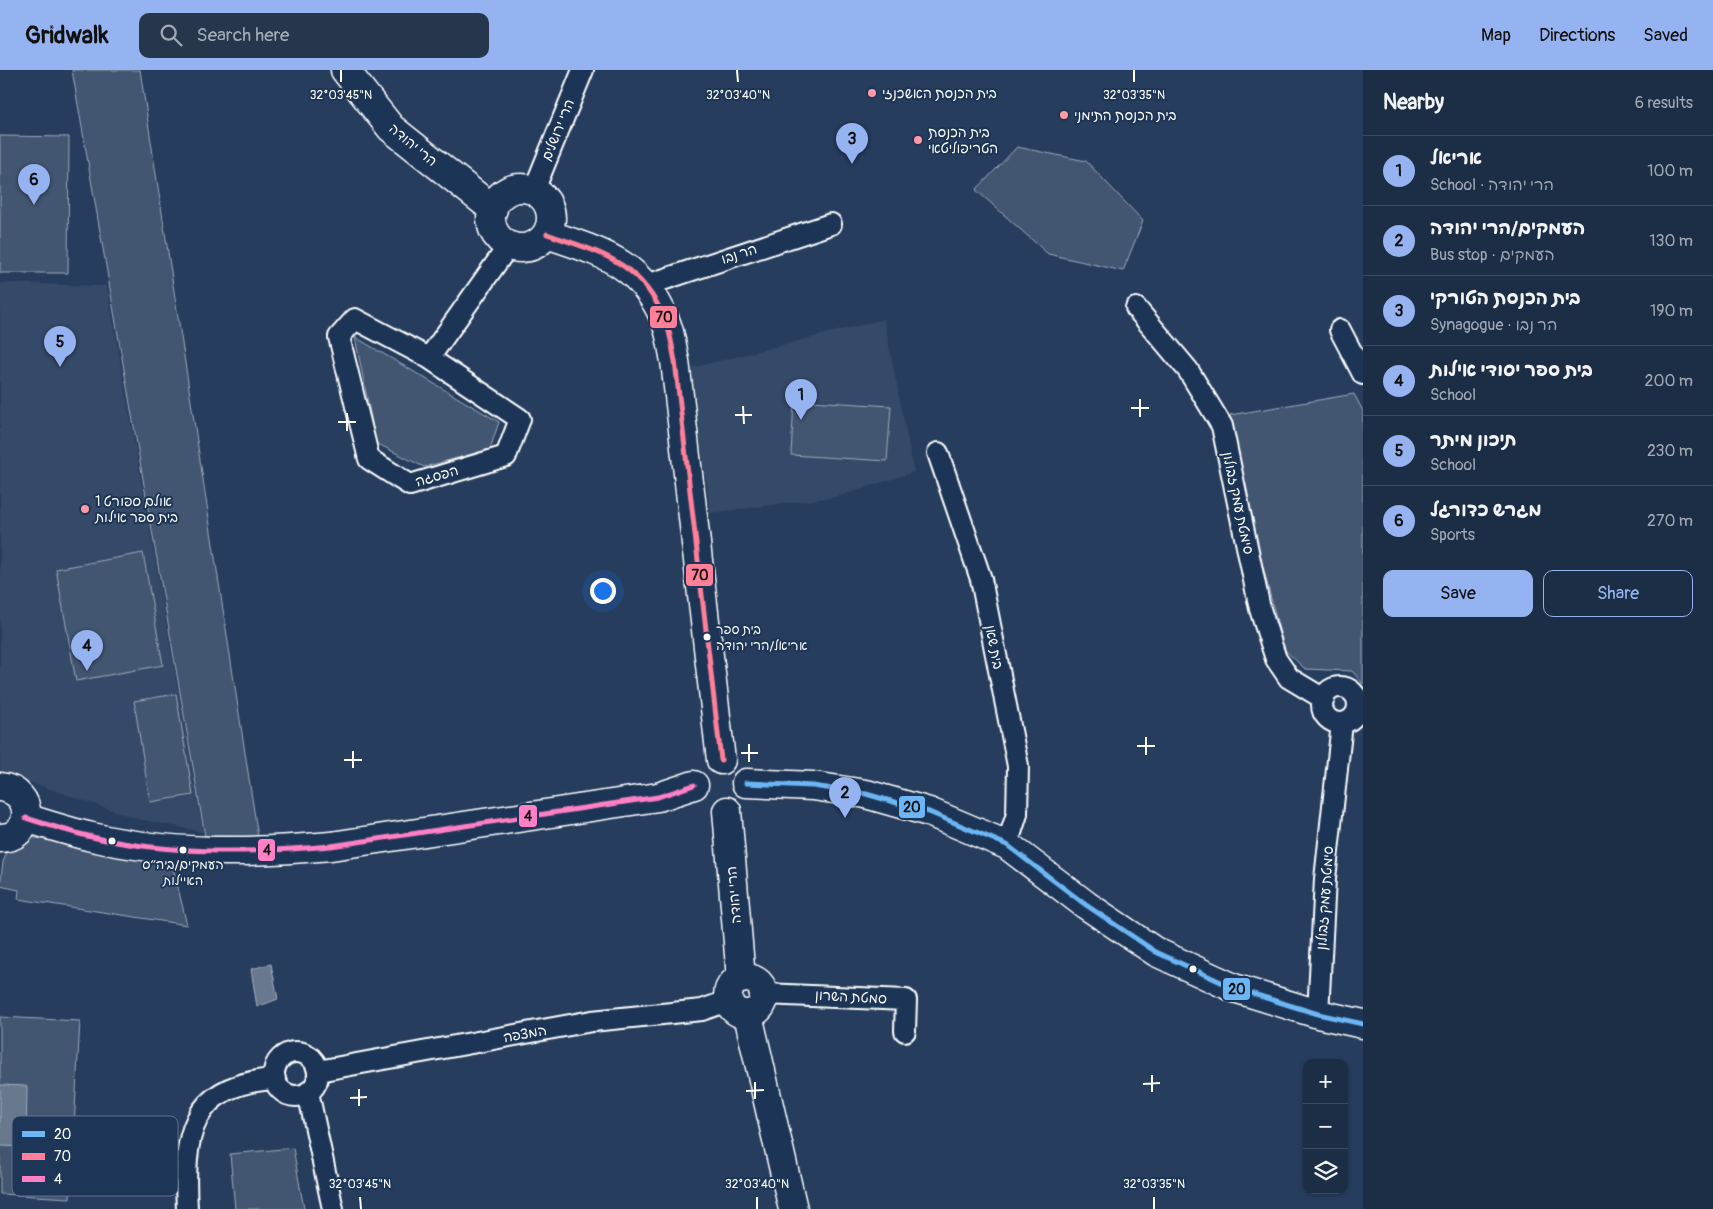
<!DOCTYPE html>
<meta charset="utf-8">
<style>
:root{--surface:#1c2e46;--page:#25364d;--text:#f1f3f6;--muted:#a0a8b3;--line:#3a4a5f;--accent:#95b2f1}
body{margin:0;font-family:Pangolin,"Playpen Sans Hebrew",sans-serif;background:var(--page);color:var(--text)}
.controls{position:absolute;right:15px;bottom:15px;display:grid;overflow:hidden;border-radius:10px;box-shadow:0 1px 4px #0004}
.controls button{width:45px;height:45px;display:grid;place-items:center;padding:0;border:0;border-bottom:1px solid var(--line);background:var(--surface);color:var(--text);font:25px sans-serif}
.you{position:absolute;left:602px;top:520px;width:18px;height:18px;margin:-12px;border:4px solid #fff;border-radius:50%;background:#1a73e8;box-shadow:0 0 0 8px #1a73e833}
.badge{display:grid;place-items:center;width:32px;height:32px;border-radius:50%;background:var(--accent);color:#111;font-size:16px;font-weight:700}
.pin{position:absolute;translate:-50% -41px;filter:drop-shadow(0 1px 2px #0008)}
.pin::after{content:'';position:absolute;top:26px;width:18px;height:15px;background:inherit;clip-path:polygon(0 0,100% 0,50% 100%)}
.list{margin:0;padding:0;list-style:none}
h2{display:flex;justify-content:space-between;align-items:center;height:65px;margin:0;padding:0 20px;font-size:21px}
h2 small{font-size:16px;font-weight:400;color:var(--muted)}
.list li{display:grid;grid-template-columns:32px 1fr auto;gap:15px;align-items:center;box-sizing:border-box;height:70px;padding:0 20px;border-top:1px solid var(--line)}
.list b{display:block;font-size:19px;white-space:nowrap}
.list p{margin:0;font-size:16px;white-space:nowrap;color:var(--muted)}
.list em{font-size:16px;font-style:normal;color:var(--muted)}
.actions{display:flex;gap:10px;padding:15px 20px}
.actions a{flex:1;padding:11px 0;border:1px solid var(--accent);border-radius:10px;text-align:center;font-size:18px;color:var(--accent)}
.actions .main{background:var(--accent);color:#111}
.icon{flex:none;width:28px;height:28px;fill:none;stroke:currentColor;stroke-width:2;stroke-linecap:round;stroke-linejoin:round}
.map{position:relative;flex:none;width:1363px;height:1139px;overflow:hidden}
header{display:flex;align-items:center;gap:30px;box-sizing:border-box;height:70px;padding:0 25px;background:var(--accent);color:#111}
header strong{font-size:24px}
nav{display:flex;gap:28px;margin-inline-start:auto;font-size:18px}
.search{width:350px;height:45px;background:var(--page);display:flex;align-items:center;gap:12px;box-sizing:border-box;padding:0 18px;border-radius:10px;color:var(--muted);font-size:19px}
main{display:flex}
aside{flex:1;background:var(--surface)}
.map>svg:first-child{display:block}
.built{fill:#344a68}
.green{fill:#425672;stroke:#a0aab8}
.water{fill:#67788e;stroke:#a4aebb}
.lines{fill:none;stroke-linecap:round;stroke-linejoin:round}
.street-casing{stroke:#fff;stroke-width:24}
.secondary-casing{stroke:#fff;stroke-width:31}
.street{stroke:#1d3557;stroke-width:20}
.secondary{stroke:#1d3557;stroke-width:28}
.bus-1-casing{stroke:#1d3557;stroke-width:9}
.bus-2-casing{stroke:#1d3557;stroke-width:9}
.bus-3-casing{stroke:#1d3557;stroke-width:9}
.bus-1{stroke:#6db6f5;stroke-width:5}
.bus-2{stroke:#ff8098;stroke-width:5}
.bus-3{stroke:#ff80c5;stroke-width:5}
.ticks{fill:none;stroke:#fff;stroke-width:2}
.poi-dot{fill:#ff9aa2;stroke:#1d3557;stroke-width:2}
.bus-dot{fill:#fff;stroke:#1d3557;stroke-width:2}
.labels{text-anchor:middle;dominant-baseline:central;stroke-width:4;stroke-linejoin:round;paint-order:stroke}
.bus-label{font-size:13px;fill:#fff;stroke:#1d3557;text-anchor:start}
.poi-label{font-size:14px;fill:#fff;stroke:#1d3557;text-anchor:start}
.street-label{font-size:14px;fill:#fff;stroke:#1d3557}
.key{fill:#1d3557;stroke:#617289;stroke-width:1}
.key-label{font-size:14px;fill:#fff}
.ticks-label{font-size:12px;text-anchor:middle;fill:#fff;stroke:#1d3557;stroke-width:4;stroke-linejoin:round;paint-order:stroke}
.line-badge{stroke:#1d3557;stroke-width:2}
.pale-badge-label{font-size:14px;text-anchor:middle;font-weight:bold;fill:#111}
</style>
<header>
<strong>Gridwalk</strong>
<div class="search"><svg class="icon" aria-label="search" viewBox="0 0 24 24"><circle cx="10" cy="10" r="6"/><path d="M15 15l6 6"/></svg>Search here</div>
<nav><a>Map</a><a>Directions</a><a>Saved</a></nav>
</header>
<main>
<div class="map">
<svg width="1363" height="1139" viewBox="0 0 1363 1139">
<rect width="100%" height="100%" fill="#263d5e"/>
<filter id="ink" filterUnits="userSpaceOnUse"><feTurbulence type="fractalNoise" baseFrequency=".02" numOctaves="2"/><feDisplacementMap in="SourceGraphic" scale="10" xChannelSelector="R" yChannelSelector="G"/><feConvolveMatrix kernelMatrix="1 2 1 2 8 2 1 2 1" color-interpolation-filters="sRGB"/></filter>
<g filter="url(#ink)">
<!-- built -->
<path class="built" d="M 0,213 L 107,216 L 203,762 L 138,749 L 0,702 Z
M 884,249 L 914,402 L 837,427 L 710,443 L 691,298 Z"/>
<!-- green -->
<path class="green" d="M 72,0 L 140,0 L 258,767 L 205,766 Z
M 0,66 L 69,67 L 68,203 L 0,203 Z
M 1017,77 L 1086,91 L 1143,151 L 1123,201 L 1048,184 L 976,120 Z
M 355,267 L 499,352 L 490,379 L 424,397 L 376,373 Z
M 1354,324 L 1363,341 L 1363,614 L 1352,601 L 1305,599 L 1284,579 L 1261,489 L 1230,345 Z
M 794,330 L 891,336 L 887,391 L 791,385 Z
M 143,483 L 163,595 L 76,611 L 56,499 Z
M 176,624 L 193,725 L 150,732 L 134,631 Z
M 30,767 L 172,793 L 187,855 L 18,829 L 19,820 L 0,816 L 3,792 L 10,775 Z
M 0,947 L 80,951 L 70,1128 L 0,1124 Z
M 293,1078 L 304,1139 L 235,1139 L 230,1084 Z"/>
<!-- water -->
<path class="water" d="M 271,894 L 278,929 L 257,937 L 251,899 Z
M 0,1015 L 27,1016 L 26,1077 L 0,1076 Z"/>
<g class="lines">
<defs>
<path id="street" d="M 534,120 L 583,0
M 647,215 L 831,154
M 1136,238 L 1188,300 L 1222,356 L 1260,539 L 1276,589 L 1289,608 L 1324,629
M 355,249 L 429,288 L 520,349 L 506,386 L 410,415 L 369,389 L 339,267 Z
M 1340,260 L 1363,304
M 429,288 L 509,175
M 938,383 L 981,509 L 1018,696 L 1017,744 L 1007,775
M1322 635a18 18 0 1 1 36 0a18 18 0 1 1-36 0Z
M 764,924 L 906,930 L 905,961
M 1318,944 L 1325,809 L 1342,653
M274 1004a22 22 0 1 1 44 0a22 22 0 1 1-44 0Z
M 318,1001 L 592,951 L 702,940 L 719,934 L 728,924
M 308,1022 L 333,1139
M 187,1139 C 183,1067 189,1014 275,1009"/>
<path id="secondary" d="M 345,0 L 391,58 L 493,139
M491 148a30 30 0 1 1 60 0a30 30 0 1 1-60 0Z
M 547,164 C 602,183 641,192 665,250 C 671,263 672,278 675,291 L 721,690
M 746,713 L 813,716 L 866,724 L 929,742 L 1007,775 L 1086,835 L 1156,882 L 1234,918 L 1318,944 L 1363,954
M 0,717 C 36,721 34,768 0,768
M 727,741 L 741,909
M 26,748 C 48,755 70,762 92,767 C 170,785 252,783 331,776 L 658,727 L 694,715
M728 926a18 18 0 1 1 36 0a18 18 0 1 1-36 0Z
M 748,945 L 793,1139"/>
</defs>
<!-- street casing -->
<use href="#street" class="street-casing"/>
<!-- secondary casing -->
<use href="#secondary" class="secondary-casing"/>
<!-- street -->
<use href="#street" class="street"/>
<!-- secondary -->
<use href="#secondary" class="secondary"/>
<defs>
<path id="bus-1" d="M 746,713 L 813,716 L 866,724 L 929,742 L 1007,775 L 1086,835 L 1156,882 L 1234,918 L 1318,944 L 1363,954"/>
<path id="bus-2" d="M 547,164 C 602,183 641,192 665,250 C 671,263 672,278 675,291 L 721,690"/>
<path id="bus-3" d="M 26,748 C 48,755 70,762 92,767 C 170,785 252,783 331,776 L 658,727 L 694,715"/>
</defs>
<!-- bus-1 casing -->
<use href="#bus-1" class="bus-1-casing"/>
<!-- bus-2 casing -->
<use href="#bus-2" class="bus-2-casing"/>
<!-- bus-3 casing -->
<use href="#bus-3" class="bus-3-casing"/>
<!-- bus-1 -->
<use href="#bus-1" class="bus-1"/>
<!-- bus-2 -->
<use href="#bus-2" class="bus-2"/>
<!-- bus-3 -->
<use href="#bus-3" class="bus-3"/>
</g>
</g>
<!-- ticks -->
<path class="ticks" d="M 341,0 L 341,12M 737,0 L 738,12M 1134,0 L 1134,12M 1140,329 L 1140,347M 743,336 L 744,354M 1131,338 L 1149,338M 347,343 L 347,361M 735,345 L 752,345M 338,352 L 356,352M 1146,667 L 1146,685M 749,674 L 749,692M 1137,676 L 1155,676M 353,681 L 353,698M 741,683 L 758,683M 344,690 L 362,690M 1152,1005 L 1152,1022M 755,1012 L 755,1029M 1143,1014 L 1160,1013M 359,1019 L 359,1036M 746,1021 L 764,1020M 350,1028 L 367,1027M 360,1127 L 361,1139M 757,1127 L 757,1139M 1154,1127 L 1154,1139"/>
<!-- markers -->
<g class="poi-dot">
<circle cx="872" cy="23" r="5"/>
<circle cx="1064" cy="45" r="5"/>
<circle cx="918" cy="70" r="5"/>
<circle cx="85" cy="439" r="5"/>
</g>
<g class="bus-dot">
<circle cx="707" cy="567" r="4.5"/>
<circle cx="112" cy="771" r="4.5"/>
<circle cx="183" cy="780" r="4.5"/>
<circle cx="1193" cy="899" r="4.5"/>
</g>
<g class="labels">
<!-- bus labels -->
<g class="bus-label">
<text x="716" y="560">בית ספר<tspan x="716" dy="16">אריאל/הרי יהודה</tspan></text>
<text x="183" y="795" text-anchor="middle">העמקים/ביה״ס<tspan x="183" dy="16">האיילות</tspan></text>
</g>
<!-- poi labels -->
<g class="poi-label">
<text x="882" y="23">בית הכנסת האשכנזי</text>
<text x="1074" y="45">בית הכנסת התימני</text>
<text x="928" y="62">בית הכנסת<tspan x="928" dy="16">הטריפוליטאי</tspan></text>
<text x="95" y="431">אולם ספורט 1<tspan x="95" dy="16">בית ספר אילות</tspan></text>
</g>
<!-- street labels -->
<g class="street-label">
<text transform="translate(558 60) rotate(-68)">הרי ירושלים</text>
<text transform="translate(413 75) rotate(40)">הרי יהודה</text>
<text transform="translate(739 184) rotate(-18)">הר נבו</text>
<text transform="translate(437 406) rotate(-16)">הפסגה</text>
<text transform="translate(1238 433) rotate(78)">סימטת עמק זבולון</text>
<text transform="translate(994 577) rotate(79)">בית שאן</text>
<text transform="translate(734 825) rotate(-95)">הרי יהודה</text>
<text transform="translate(1325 828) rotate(-86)">סימטת עמק זבולון</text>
<text transform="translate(851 927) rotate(3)">סמטת השרון</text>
<text transform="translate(525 964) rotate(-10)">המצפה</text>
</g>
</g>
<!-- legend -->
<rect x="12" y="1046" width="166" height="80" rx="8" class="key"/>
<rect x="22" y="1061" width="23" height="6" fill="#6db6f5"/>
<rect x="22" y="1083" width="23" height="7" fill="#ff8098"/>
<rect x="22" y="1106" width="23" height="6" fill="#ff80c5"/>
<g class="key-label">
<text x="54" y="1069">20</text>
<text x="54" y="1091">70</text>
<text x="54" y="1114">4</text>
</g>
<g class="ticks-label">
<text x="341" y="29">32°03'45"N</text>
<text x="738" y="29">32°03'40"N</text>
<text x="1134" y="29">32°03'35"N</text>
<text x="360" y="1118">32°03'45"N</text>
<text x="757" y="1118">32°03'40"N</text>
<text x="1154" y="1118">32°03'35"N</text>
</g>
<g class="line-badge">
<rect x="649" y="235" width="29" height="24" rx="5" fill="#ff8098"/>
<rect x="685" y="493" width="29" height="24" rx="5" fill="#ff8098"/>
<rect x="898" y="725" width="28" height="24" rx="5" fill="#6db6f5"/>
<rect x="518" y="734" width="20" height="24" rx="5" fill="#ff80c5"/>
<rect x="257" y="768" width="19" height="24" rx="5" fill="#ff80c5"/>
<rect x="1222" y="907" width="29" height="24" rx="5" fill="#6db6f5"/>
</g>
<g class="pale-badge-label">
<text x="664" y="252">70</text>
<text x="700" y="510">70</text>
<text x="912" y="742">20</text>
<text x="528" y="751">4</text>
<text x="267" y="785">4</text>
<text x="1237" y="924">20</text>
</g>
</svg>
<div class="controls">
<button>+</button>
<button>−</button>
<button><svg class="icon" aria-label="layers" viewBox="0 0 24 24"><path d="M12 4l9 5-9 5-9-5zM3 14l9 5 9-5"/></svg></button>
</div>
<div class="you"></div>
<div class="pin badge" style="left:801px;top:350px">1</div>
<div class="pin badge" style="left:845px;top:748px">2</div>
<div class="pin badge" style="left:852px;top:94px">3</div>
<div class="pin badge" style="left:87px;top:601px">4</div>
<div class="pin badge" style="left:60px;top:297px">5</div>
<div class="pin badge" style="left:34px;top:135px">6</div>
</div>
<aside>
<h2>Nearby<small>6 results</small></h2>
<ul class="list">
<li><span class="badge">1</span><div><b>אריאל</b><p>School · הרי יהודה</p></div><em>100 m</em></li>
<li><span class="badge">2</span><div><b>העמקים/הרי יהודה</b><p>Bus stop · העמקים</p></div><em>130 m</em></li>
<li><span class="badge">3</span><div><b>בית הכנסת הטורקי</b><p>Synagogue · הר נבו</p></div><em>190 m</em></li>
<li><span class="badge">4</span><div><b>בית ספר יסודי אילות</b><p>School</p></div><em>200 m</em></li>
<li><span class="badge">5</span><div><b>תיכון מיתר</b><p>School</p></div><em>230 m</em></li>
<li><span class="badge">6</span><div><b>מגרש כדורגל</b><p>Sports</p></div><em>270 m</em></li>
</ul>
<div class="actions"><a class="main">Save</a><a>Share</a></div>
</aside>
</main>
